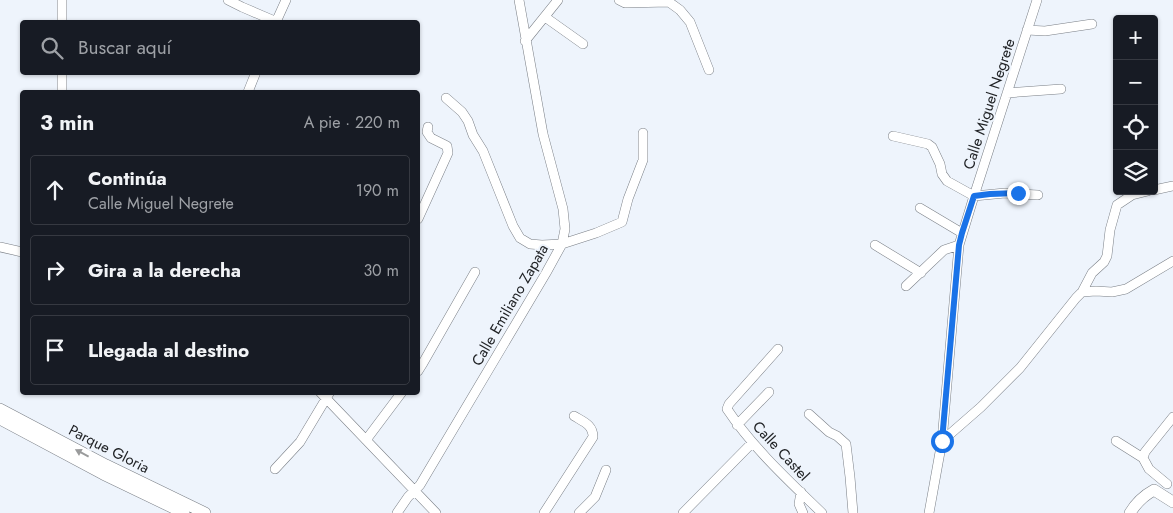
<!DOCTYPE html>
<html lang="es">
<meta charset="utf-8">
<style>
:root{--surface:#171b24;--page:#242831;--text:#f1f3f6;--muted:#9ea1a6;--line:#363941}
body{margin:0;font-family:Jost,sans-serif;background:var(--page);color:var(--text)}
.controls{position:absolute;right:15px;top:15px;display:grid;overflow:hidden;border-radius:5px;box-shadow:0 1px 4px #0004}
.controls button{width:45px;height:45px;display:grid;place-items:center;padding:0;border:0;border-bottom:1px solid var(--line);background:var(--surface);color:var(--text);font:25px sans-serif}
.stop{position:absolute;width:15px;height:15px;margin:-11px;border:4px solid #1a73e8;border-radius:50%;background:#fff}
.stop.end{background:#1a73e8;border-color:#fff;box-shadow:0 1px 5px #0008}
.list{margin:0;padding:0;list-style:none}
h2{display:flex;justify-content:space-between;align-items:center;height:65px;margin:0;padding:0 20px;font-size:21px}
h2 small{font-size:16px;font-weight:400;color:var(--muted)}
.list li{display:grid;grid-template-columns:32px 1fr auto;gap:15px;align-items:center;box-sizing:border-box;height:70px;margin:0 10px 10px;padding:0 10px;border:1px solid var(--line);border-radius:5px}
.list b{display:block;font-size:19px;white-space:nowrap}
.list p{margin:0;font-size:16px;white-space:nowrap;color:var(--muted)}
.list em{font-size:16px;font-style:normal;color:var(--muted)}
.icon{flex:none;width:28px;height:28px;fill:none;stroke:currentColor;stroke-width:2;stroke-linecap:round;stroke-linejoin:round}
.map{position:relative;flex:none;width:1173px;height:513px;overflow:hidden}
.search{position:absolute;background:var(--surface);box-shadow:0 1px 4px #0004;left:20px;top:20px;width:400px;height:55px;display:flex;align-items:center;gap:12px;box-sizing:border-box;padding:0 18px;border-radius:5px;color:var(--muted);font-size:19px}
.panel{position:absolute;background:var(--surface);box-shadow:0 1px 4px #0004;left:20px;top:90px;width:400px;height:305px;border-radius:5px}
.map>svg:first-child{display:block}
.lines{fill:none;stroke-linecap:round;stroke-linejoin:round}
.street-casing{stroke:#7a7f86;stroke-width:10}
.secondary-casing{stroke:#7a7f86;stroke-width:12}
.street{stroke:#fff;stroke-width:9}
.secondary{stroke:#fff;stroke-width:11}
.oneway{fill:#9a9b9c}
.route{stroke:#1a73e8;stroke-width:6}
.labels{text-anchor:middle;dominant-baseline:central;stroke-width:4;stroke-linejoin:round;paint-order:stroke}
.street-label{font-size:15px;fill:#1e2023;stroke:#eef4fc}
</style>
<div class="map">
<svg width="1173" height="513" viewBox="0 0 1173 513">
<rect width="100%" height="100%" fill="#eef4fc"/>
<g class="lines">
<defs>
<path id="street" d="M 62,0 L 62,22
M 228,0 L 242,7 L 277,22
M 619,0 L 625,3 L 669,2 L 680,10 L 690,22 L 709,70
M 545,17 L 583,44
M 276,22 L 286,0
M 1027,30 L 1045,31 L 1092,24
M 525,41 L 558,0
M 62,72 L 62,92
M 248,92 L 256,72
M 1007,93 L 1061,89
M 446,98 L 462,112 L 468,121 L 473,135 L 483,151 L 513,226 L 520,238 L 530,244 L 542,245 L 562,244 L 596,233 L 622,222 L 628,199 L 643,160 L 643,133
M 893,136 L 928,144 L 932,147 L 940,164 L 942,174 L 947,181 L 974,196 L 1005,193 L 1038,195
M 1154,190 L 1173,186
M 920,208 L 962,233
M 418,219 L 448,153 L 447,146 L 431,138 L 427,132 L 428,127
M 875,245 L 921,273
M 0,247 L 22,252
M 906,286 L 944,250 L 959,245
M 1082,292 L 1092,273 L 1104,262 L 1107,256 L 1110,230 L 1117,205 L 1132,195 L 1148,191
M 778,349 L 729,404 L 727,409 C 753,448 788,480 822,513
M 418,371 L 423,363 L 475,272
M 320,392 L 436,513
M 809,414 L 829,432 L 837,436 L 846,444 L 850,477 L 853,513
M 737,425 L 769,392
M 366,440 L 402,392
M 942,441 L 981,407 L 1020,368 L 1076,298 L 1082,292 L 1096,291 L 1112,292 L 1126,289 L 1173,261
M 1116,441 L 1143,458 L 1149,469 L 1167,484
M 1143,458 L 1145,452 L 1173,417
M 275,469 L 300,442 L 330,392
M 801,492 L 799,504 L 803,513
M 397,513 L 408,497 L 420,485 L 546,273 L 562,244 L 565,229 L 563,209 L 543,134 L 519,0
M 544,513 L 593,437 C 593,425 584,422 574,416
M 579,513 L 595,497 L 606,470
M 683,513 L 752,443
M 929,513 L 942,441 L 959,245 L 974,196 L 1037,0"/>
<path id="secondary" d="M 0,409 L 106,465 L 205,513
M 0,419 L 103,474 L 184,513
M 1130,513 C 1136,503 1143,496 1154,490 L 1173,502"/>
</defs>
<!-- street casing -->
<use href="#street" class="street-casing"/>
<!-- secondary casing -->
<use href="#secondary" class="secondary-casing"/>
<!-- street -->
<use href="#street" class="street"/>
<!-- secondary -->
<use href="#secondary" class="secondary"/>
</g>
<!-- one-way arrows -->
<defs><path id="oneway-solid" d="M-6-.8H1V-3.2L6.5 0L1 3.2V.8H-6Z" transform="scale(1.25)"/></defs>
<use class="oneway" href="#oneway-solid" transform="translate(82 453) rotate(-152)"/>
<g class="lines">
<!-- route -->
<path class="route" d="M 942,441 L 959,245 L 962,233 L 974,196 L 990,194 L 1018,193"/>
</g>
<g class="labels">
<!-- street labels -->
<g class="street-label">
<text transform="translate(989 104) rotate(-72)">Calle Miguel Negrete</text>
<text transform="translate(510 305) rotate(-60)">Calle Emiliano Zapata</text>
<text transform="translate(109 449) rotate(27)">Parque Gloria</text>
<text transform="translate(781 451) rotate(47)">Calle Castel</text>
</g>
</g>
</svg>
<div class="controls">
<button>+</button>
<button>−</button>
<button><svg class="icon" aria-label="locate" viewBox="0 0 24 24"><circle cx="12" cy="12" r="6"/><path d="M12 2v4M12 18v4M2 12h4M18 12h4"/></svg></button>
<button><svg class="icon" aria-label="layers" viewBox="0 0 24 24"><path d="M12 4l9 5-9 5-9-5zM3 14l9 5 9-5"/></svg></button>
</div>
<div class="stop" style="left:942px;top:441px"></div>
<div class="stop end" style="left:1018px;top:193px"></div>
<div class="search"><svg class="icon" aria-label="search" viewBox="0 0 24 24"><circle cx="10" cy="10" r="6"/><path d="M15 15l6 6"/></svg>Buscar aquí</div>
<section class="panel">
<h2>3 min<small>A pie · 220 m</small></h2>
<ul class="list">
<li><svg class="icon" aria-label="ahead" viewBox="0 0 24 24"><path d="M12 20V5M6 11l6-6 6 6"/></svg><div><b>Continúa</b><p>Calle Miguel Negrete</p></div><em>190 m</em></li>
<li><svg class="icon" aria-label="right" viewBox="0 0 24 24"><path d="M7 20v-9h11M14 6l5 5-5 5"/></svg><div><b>Gira a la derecha</b></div><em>30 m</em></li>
<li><svg class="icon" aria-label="arrive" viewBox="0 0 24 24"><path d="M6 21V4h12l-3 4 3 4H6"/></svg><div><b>Llegada al destino</b></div></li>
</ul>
</section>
</div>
